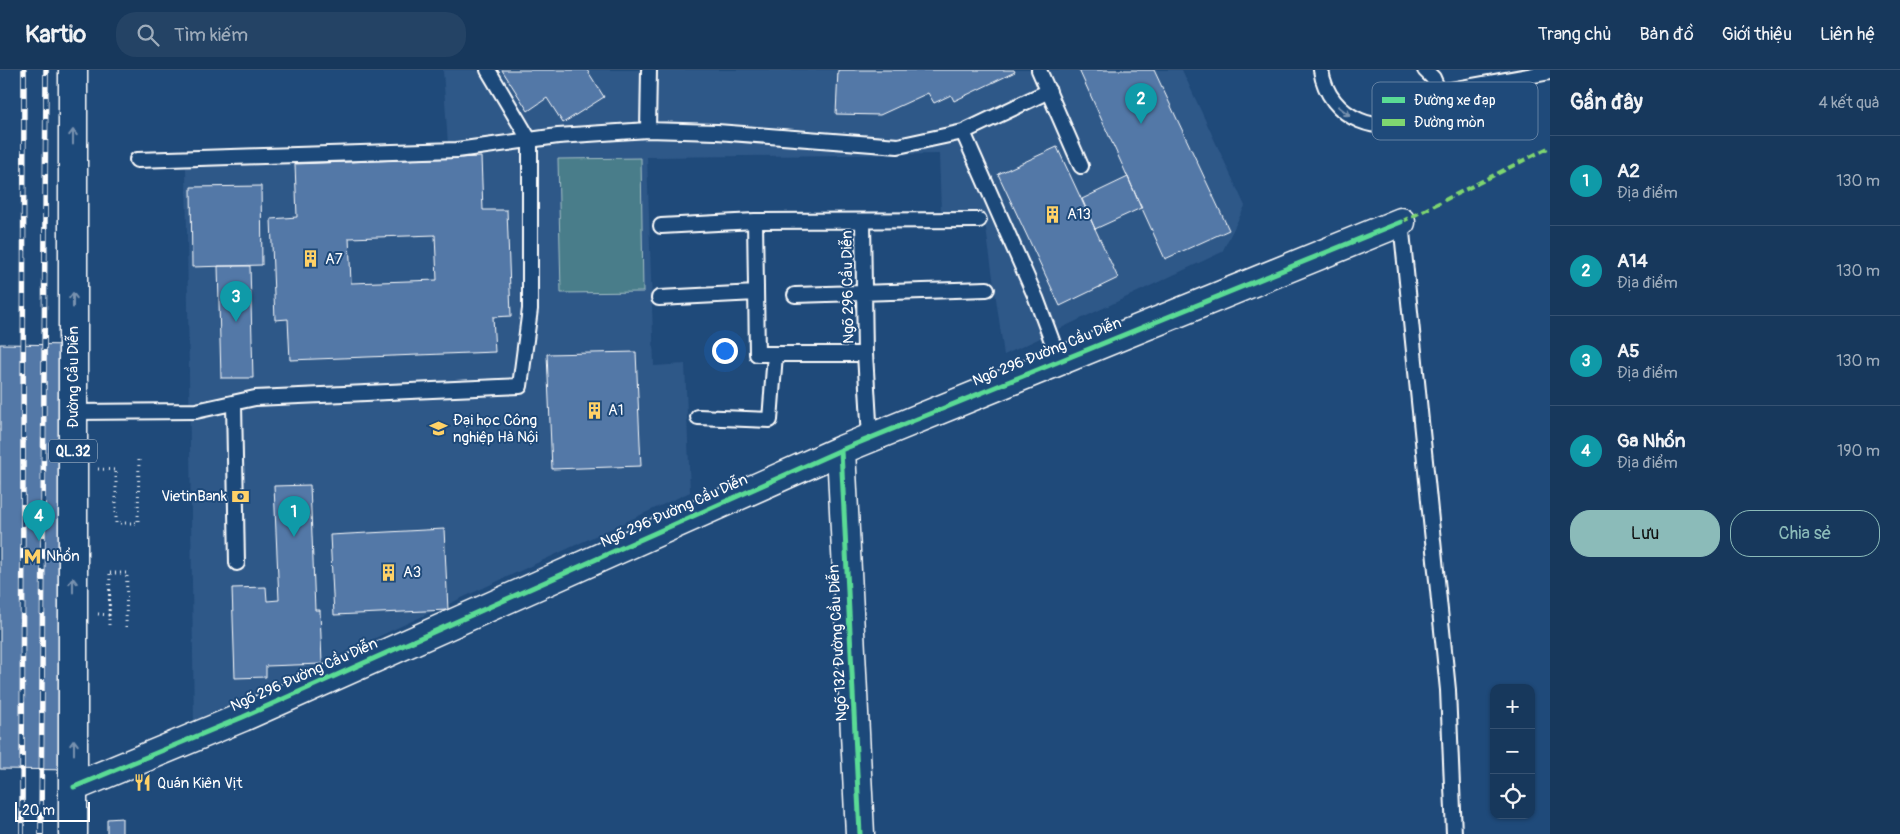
<!DOCTYPE html>
<html lang="vi">
<meta charset="utf-8">
<style>
:root{--surface:#17385c;--page:#244365;--text:#f1f3f6;--muted:#9eacbb;--line:#365272;--accent:#8bbbb9}
body{margin:0;font-family:Pangolin,sans-serif;background:var(--page);color:var(--text)}
.controls{position:absolute;right:15px;bottom:15px;display:grid;overflow:hidden;border-radius:10px;box-shadow:0 1px 4px #0004}
.controls button{width:45px;height:45px;display:grid;place-items:center;padding:0;border:0;border-bottom:1px solid var(--line);background:var(--surface);color:var(--text);font:25px sans-serif}
.scale{position:absolute;left:15px;bottom:12px;width:75px;box-sizing:border-box;padding-left:5px;border:2px solid #fff;border-top:0;font-size:14px;line-height:18px;white-space:nowrap;color:#fff;-webkit-text-stroke:4px #1f4a7a;paint-order:stroke}
.you{position:absolute;left:724px;top:280px;width:18px;height:18px;margin:-12px;border:4px solid #fff;border-radius:50%;background:#1a73e8;box-shadow:0 0 0 8px #1a73e833}
.badge{display:grid;place-items:center;width:32px;height:32px;border-radius:50%;background:var(--accent);color:#fff;font-size:16px;font-weight:700}
.pin{position:absolute;translate:-50% -41px;filter:drop-shadow(0 1px 2px #0008)}
.pin::after{content:'';position:absolute;top:26px;width:18px;height:15px;background:inherit;clip-path:polygon(0 0,100% 0,50% 100%)}
.list{margin:0;padding:0;list-style:none}
h2{display:flex;justify-content:space-between;align-items:center;height:65px;margin:0;padding:0 20px;font-size:21px}
h2 small{font-size:16px;font-weight:400;color:var(--muted)}
.list li{display:grid;grid-template-columns:32px 1fr auto;gap:15px;align-items:center;box-sizing:border-box;height:90px;padding:0 20px;border-top:1px solid var(--line)}
.list b{display:block;font-size:19px;white-space:nowrap}
.list p{margin:0;font-size:16px;white-space:nowrap;color:var(--muted)}
.list em{font-size:16px;font-style:normal;color:var(--muted)}
.actions{display:flex;gap:10px;padding:15px 20px}
.actions a{flex:1;padding:11px 0;border:1px solid var(--accent);border-radius:20px;text-align:center;font-size:18px;color:var(--accent)}
.actions .main{background:var(--accent);color:#111}
.icon{flex:none;width:28px;height:28px;fill:none;stroke:currentColor;stroke-width:2;stroke-linecap:round;stroke-linejoin:round}
.map{position:relative;flex:none;width:1550px;height:764px;overflow:hidden}
header{display:flex;align-items:center;gap:30px;box-sizing:border-box;height:70px;padding:0 25px;background:var(--surface);border-bottom:1px solid var(--line)}
header strong{font-size:24px}
nav{display:flex;gap:28px;margin-inline-start:auto;font-size:18px}
.search{width:350px;height:45px;background:var(--page);display:flex;align-items:center;gap:12px;box-sizing:border-box;padding:0 18px;border-radius:20px;color:var(--muted);font-size:19px}
main{display:flex}
aside{flex:1;background:var(--surface)}
.map>svg:first-child{display:block}
.built{fill:#2f5888}
.pitch{fill:#497d8a;stroke:#a4bec4}
.building{fill:#5378a7;stroke:#fff;fill-rule:evenodd}
.lines{fill:none;stroke-linecap:round;stroke-linejoin:round}
.service-casing{stroke:#fff;stroke-width:18}
.minor-casing{stroke:#fff;stroke-width:31}
.trunk-casing{stroke:#fff;stroke-width:31}
.path{stroke:#fff;stroke-width:3;stroke-dasharray:1 4;stroke-linecap:butt}
.service{stroke:#1f4a7a;stroke-width:14}
.minor{stroke:#1f4a7a;stroke-width:28}
.trunk{stroke:#1f4a7a;stroke-width:28}
.rail-casing{stroke:#fff;stroke-width:5.5}
.rail{stroke:#1f4a7a;stroke-width:4;stroke-dasharray:11;stroke-linecap:butt}
.path-bridge{stroke:#fff;stroke-width:3;stroke-dasharray:1 4;stroke-linecap:butt}
.quiet{stroke:#7fd670;stroke-width:4;stroke-dasharray:8 4;stroke-linecap:butt}
.cycleway-casing{stroke:#1f4a7a;stroke-width:8}
.cycleway{stroke:#5adb95;stroke-width:5}
.oneway{stroke:#7992af}
.labels{text-anchor:middle;dominant-baseline:central;stroke-width:4;stroke-linejoin:round;paint-order:stroke}
.shield{fill:#1f4a7a;stroke:#bcc9d7;stroke-width:1}
.shield-label{font-size:14px;font-weight:bold;fill:#fff}
.poi-label{font-size:15px;fill:#fff;stroke:#1f4a7a;text-anchor:start}
.street-label{font-size:15px;fill:#fff;stroke:#1f4a7a}
.key{fill:#1f4a7a;stroke:#6280a2;stroke-width:1}
.key-label{font-size:14px;fill:#fff}
</style>
<header>
<strong>Kartio</strong>
<div class="search"><svg class="icon" aria-label="search" viewBox="0 0 24 24"><circle cx="10" cy="10" r="6"/><path d="M15 15l6 6"/></svg>Tìm kiếm</div>
<nav><a>Trang chủ</a><a>Bản đồ</a><a>Giới thiệu</a><a>Liên hệ</a></nav>
</header>
<main>
<div class="map">
<svg width="1550" height="764" viewBox="0 0 1550 764">
<rect width="100%" height="100%" fill="#1f4a7a"/>
<filter id="ink" filterUnits="userSpaceOnUse"><feTurbulence type="fractalNoise" baseFrequency=".02" numOctaves="2"/><feDisplacementMap in="SourceGraphic" scale="10" xChannelSelector="R" yChannelSelector="G"/><feConvolveMatrix kernelMatrix="1 2 1 2 8 2 1 2 1" color-interpolation-filters="sRGB"/></filter>
<g filter="url(#ink)">
<!-- built -->
<path class="built" d="M 443,0 L 1182,0 L 1245,136 L 1222,182 L 1004,285 L 984,144 L 941,141 L 939,84 L 647,87 L 654,296 L 685,294 L 690,422 L 194,652 L 186,96 L 449,90 Z"/>
<!-- pitch -->
<path class="pitch" d="M 641,88 L 643,222 L 561,223 L 558,89 Z"/>
<!-- building -->
<path class="building" d="M 502,0 L 587,0 L 604,27 L 563,53 L 547,28 L 528,41 Z
M 838,0 L 1014,0 L 1015,2 L 954,31 L 951,25 L 934,33 L 928,23 L 880,45 L 836,44 Z
M 1079,0 L 1154,0 L 1229,160 L 1165,189 Z
M 1057,77 L 1118,208 L 1060,236 L 998,104 Z
M 481,87 L 483,140 L 507,140 L 511,246 L 493,247 L 495,282 L 290,290 L 288,249 L 275,250 L 271,149 L 297,147 L 295,94 ZM 435,165 L 437,210 L 351,213 L 349,168 Z
M 1128,107 L 1141,138 L 1095,159 L 1082,129 Z
M 261,116 L 262,195 L 192,197 L 191,117 Z
M 218,196 L 250,196 L 253,308 L 221,308 Z
M 0,274 L 81,275 L 75,700 L 0,699 Z
M 636,282 L 641,396 L 552,399 L 547,284 Z
M 310,415 L 315,540 L 320,540 L 322,594 L 266,596 L 266,607 L 235,608 L 232,518 L 266,517 L 267,531 L 279,530 L 274,416 Z
M 444,459 L 448,540 L 334,545 L 330,465 Z
M 122,748 L 122,764 L 107,764 L 107,749 Z"/>
<g class="lines">
<defs>
<path id="service" d="M 1039,0 L 1081,96
M 1321,0 C 1328,49 1383,71 1424,44 C 1430,40 1435,28 1439,22 L 1550,2
M 1425,0 L 1433,8 L 1439,22
M 648,60 L 649,0
M 963,62 L 1036,228 L 1059,290
M 137,90 L 457,80 L 558,66 L 648,60 L 717,62 L 898,76 L 963,62 L 1049,21
M 863,151 L 865,284 L 870,368
M 1401,152 L 1448,620 L 1454,764
M 661,156 L 755,151
M 795,225 L 987,219
M 659,228 L 756,223
M 865,284 L 757,284 L 755,151 L 979,150
M 234,334 L 237,493
M 72,342 L 196,341 L 255,328 L 520,316 L 530,239 L 530,71 L 488,0
M 698,347 L 770,350 L 775,284"/>
<path id="minor" d="M 841,380 L 860,764
M 74,717 L 243,647 L 841,380 L 1401,152"/>
<path id="trunk" d="M 73,764 L 73,0"/>
</defs>
<!-- service casing -->
<use href="#service" class="service-casing"/>
<!-- minor casing -->
<use href="#minor" class="minor-casing"/>
<!-- trunk casing -->
<use href="#trunk" class="trunk-casing"/>
<!-- path -->
<path class="path" d="M 98,399 L 116,400 L 116,453 L 138,453 L 139,388
M 110,503 L 127,503 L 126,557
M 98,544 L 109,545 L 109,559
M 109,546 L 110,518"/>
<!-- service -->
<use href="#service" class="service"/>
<!-- minor -->
<use href="#minor" class="minor"/>
<!-- trunk -->
<use href="#trunk" class="trunk"/>
<defs>
<path id="rail" d="M 22,764 L 24,0
M 41,764 L 46,0"/>
</defs>
<!-- rail casing -->
<use href="#rail" class="rail-casing"/>
<!-- rail -->
<use href="#rail" class="rail"/>
<!-- path-bridge -->
<path class="path-bridge" d="M 109,545 L 110,503"/>
<!-- quiet -->
<path class="quiet" d="M 1401,152 L 1550,77"/>
<defs>
<path id="cycleway" d="M 841,380 L 860,764
M 74,717 L 243,647 L 841,380 L 1401,152"/>
</defs>
<!-- cycleway casing -->
<use href="#cycleway" class="cycleway-casing"/>
<!-- cycleway -->
<use href="#cycleway" class="cycleway"/>
</g>
<!-- one-way arrows -->
<defs><path id="oneway-shaft" d="M-6 0H5M1.5-3L5.5 0L1.5 3" fill="none" stroke-width="1.6" stroke-linecap="round" stroke-linejoin="round" transform="scale(1.25)"/></defs>
<g class="oneway">
<use href="#oneway-shaft" transform="translate(1344 41) rotate(38)"/>
<use href="#oneway-shaft" transform="translate(73 67) rotate(-90)"/>
<use href="#oneway-shaft" transform="translate(73 230) rotate(-90)"/>
<use href="#oneway-shaft" transform="translate(73 515) rotate(-90)"/>
<use href="#oneway-shaft" transform="translate(74 677) rotate(-90)"/>
</g>
</g>
<!-- icons -->
<defs>
<symbol id="building-bare" viewBox="-9 -9 18 18"><path d="M-4-6H4V6H1V3H-1V6H-4ZM-2.5-4.3h1.7v1.8h-1.7ZM.8-4.3h1.7v1.8H.8ZM-2.5-1h1.7V.8h-1.7ZM.8-1h1.7V.8H.8Z" fill="#ffd166" stroke="#1f4a7a" stroke-width="2.5" paint-order="stroke"/></symbol>
<symbol id="university-bare" viewBox="-9 -9 18 18"><path d="M0-5L7-2L0 1L-7-2ZM-4 1L0 2.5L4 1V4Q0 6-4 4Z" fill="#ffd166" stroke="#1f4a7a" stroke-width="2.5" paint-order="stroke"/></symbol>
<symbol id="bank-bare" viewBox="-9 -9 18 18"><path d="M-6-4H6V4H-6ZM0-2.3a2.3 2.3 0 1 0 0 4.6a2.3 2.3 0 1 0 0-4.6Z" fill="#ffd166" stroke="#1f4a7a" stroke-width="2.5" paint-order="stroke"/></symbol>
<symbol id="metro-bare" viewBox="-9 -9 18 18"><path d="M-5.5 5V-5H-3L0 0L3-5H5.5V5H3V-.5L0 4L-3-.5V5Z" fill="#ffd166" stroke="#1f4a7a" stroke-width="2.5" paint-order="stroke"/></symbol>
<symbol id="restaurant-bare" viewBox="-9 -9 18 18"><path d="M-5-6h1v4h1v-4h1v4h1v-4h1v5L-1.5 .5V6h-2V.5L-5-1ZM5-6V6H3V1.5H1.5Q1.5-4 5-6Z" fill="#ffd166" stroke="#1f4a7a" stroke-width="2.5" paint-order="stroke"/></symbol>
</defs>
<g fill-rule="evenodd">
<use href="#building-bare" x="1040" y="132" width="25" height="25"/>
<use href="#building-bare" x="298" y="176" width="25" height="25"/>
<use href="#building-bare" x="582" y="328" width="25" height="25"/>
<use href="#university-bare" x="426" y="346" width="25" height="25"/>
<use href="#bank-bare" x="228" y="414" width="25" height="25"/>
<use href="#metro-bare" x="20" y="474" width="25" height="25"/>
<use href="#building-bare" x="376" y="490" width="25" height="25"/>
<use href="#restaurant-bare" x="130" y="700" width="25" height="25"/>
</g>
<g class="labels">
<!-- shield labels -->
<rect class="shield" x="49" y="369.5" width="48" height="23" rx="4"/>
<g class="shield-label">
<text x="73" y="381">QL.32</text>
</g>
<!-- poi labels -->
<g class="poi-label">
<text x="1067" y="144">A13</text>
<text x="325" y="189">A7</text>
<text x="608" y="340">A1</text>
<text x="453" y="350">Đại học Công<tspan x="453" dy="17">nghiệp Hà Nội</tspan></text>
<text x="227" y="426" text-anchor="end">VietinBank</text>
<text x="46" y="486">Nhổn</text>
<text x="403" y="502">A3</text>
<text x="157" y="713">Quán Kiên Vịt</text>
</g>
<!-- street labels -->
<g class="street-label">
<text transform="translate(848 217) rotate(-91)">Ngõ 296 Cầu Diễn</text>
<text transform="translate(1047 282) rotate(-22)">Ngõ 296 Đường Cầu Diễn</text>
<text transform="translate(73 307) rotate(-90)">Đường Cầu Diễn</text>
<text transform="translate(674 441) rotate(-24)">Ngõ 296 Đường Cầu Diễn</text>
<text transform="translate(838 573) rotate(-93)">Ngõ 132 Đường Cầu Diễn</text>
<text transform="translate(304 605) rotate(-24)">Ngõ 296 Đường Cầu Diễn</text>
</g>
</g>
<!-- legend -->
<rect x="1372" y="12" width="166" height="58" rx="8" class="key"/>
<rect x="1382" y="27" width="23" height="6" fill="#5adb95"/>
<rect x="1382" y="49" width="23" height="7" fill="#7fd670"/>
<g class="key-label">
<text x="1414" y="35">Đường xe đạp</text>
<text x="1414" y="57">Đường mòn</text>
</g>
</svg>
<div class="controls">
<button>+</button>
<button>−</button>
<button><svg class="icon" aria-label="locate" viewBox="0 0 24 24"><circle cx="12" cy="12" r="6"/><path d="M12 2v4M12 18v4M2 12h4M18 12h4"/></svg></button>
</div>
<div class="scale">20 m</div>
<div class="you"></div>
<div class="pin badge" style="left:294px;top:467px;background:#0f9aa8">1</div>
<div class="pin badge" style="left:1141px;top:54px;background:#0f9aa8">2</div>
<div class="pin badge" style="left:236px;top:252px;background:#0f9aa8">3</div>
<div class="pin badge" style="left:39px;top:471px;background:#0f9aa8">4</div>
</div>
<aside>
<h2>Gần đây<small>4 kết quả</small></h2>
<ul class="list">
<li><span class="badge" style="background:#0f9aa8">1</span><div><b>A2</b><p>Địa điểm</p></div><em>130 m</em></li>
<li><span class="badge" style="background:#0f9aa8">2</span><div><b>A14</b><p>Địa điểm</p></div><em>130 m</em></li>
<li><span class="badge" style="background:#0f9aa8">3</span><div><b>A5</b><p>Địa điểm</p></div><em>130 m</em></li>
<li><span class="badge" style="background:#0f9aa8">4</span><div><b>Ga Nhổn</b><p>Địa điểm</p></div><em>190 m</em></li>
</ul>
<div class="actions"><a class="main">Lưu</a><a>Chia sẻ</a></div>
</aside>
</main>
